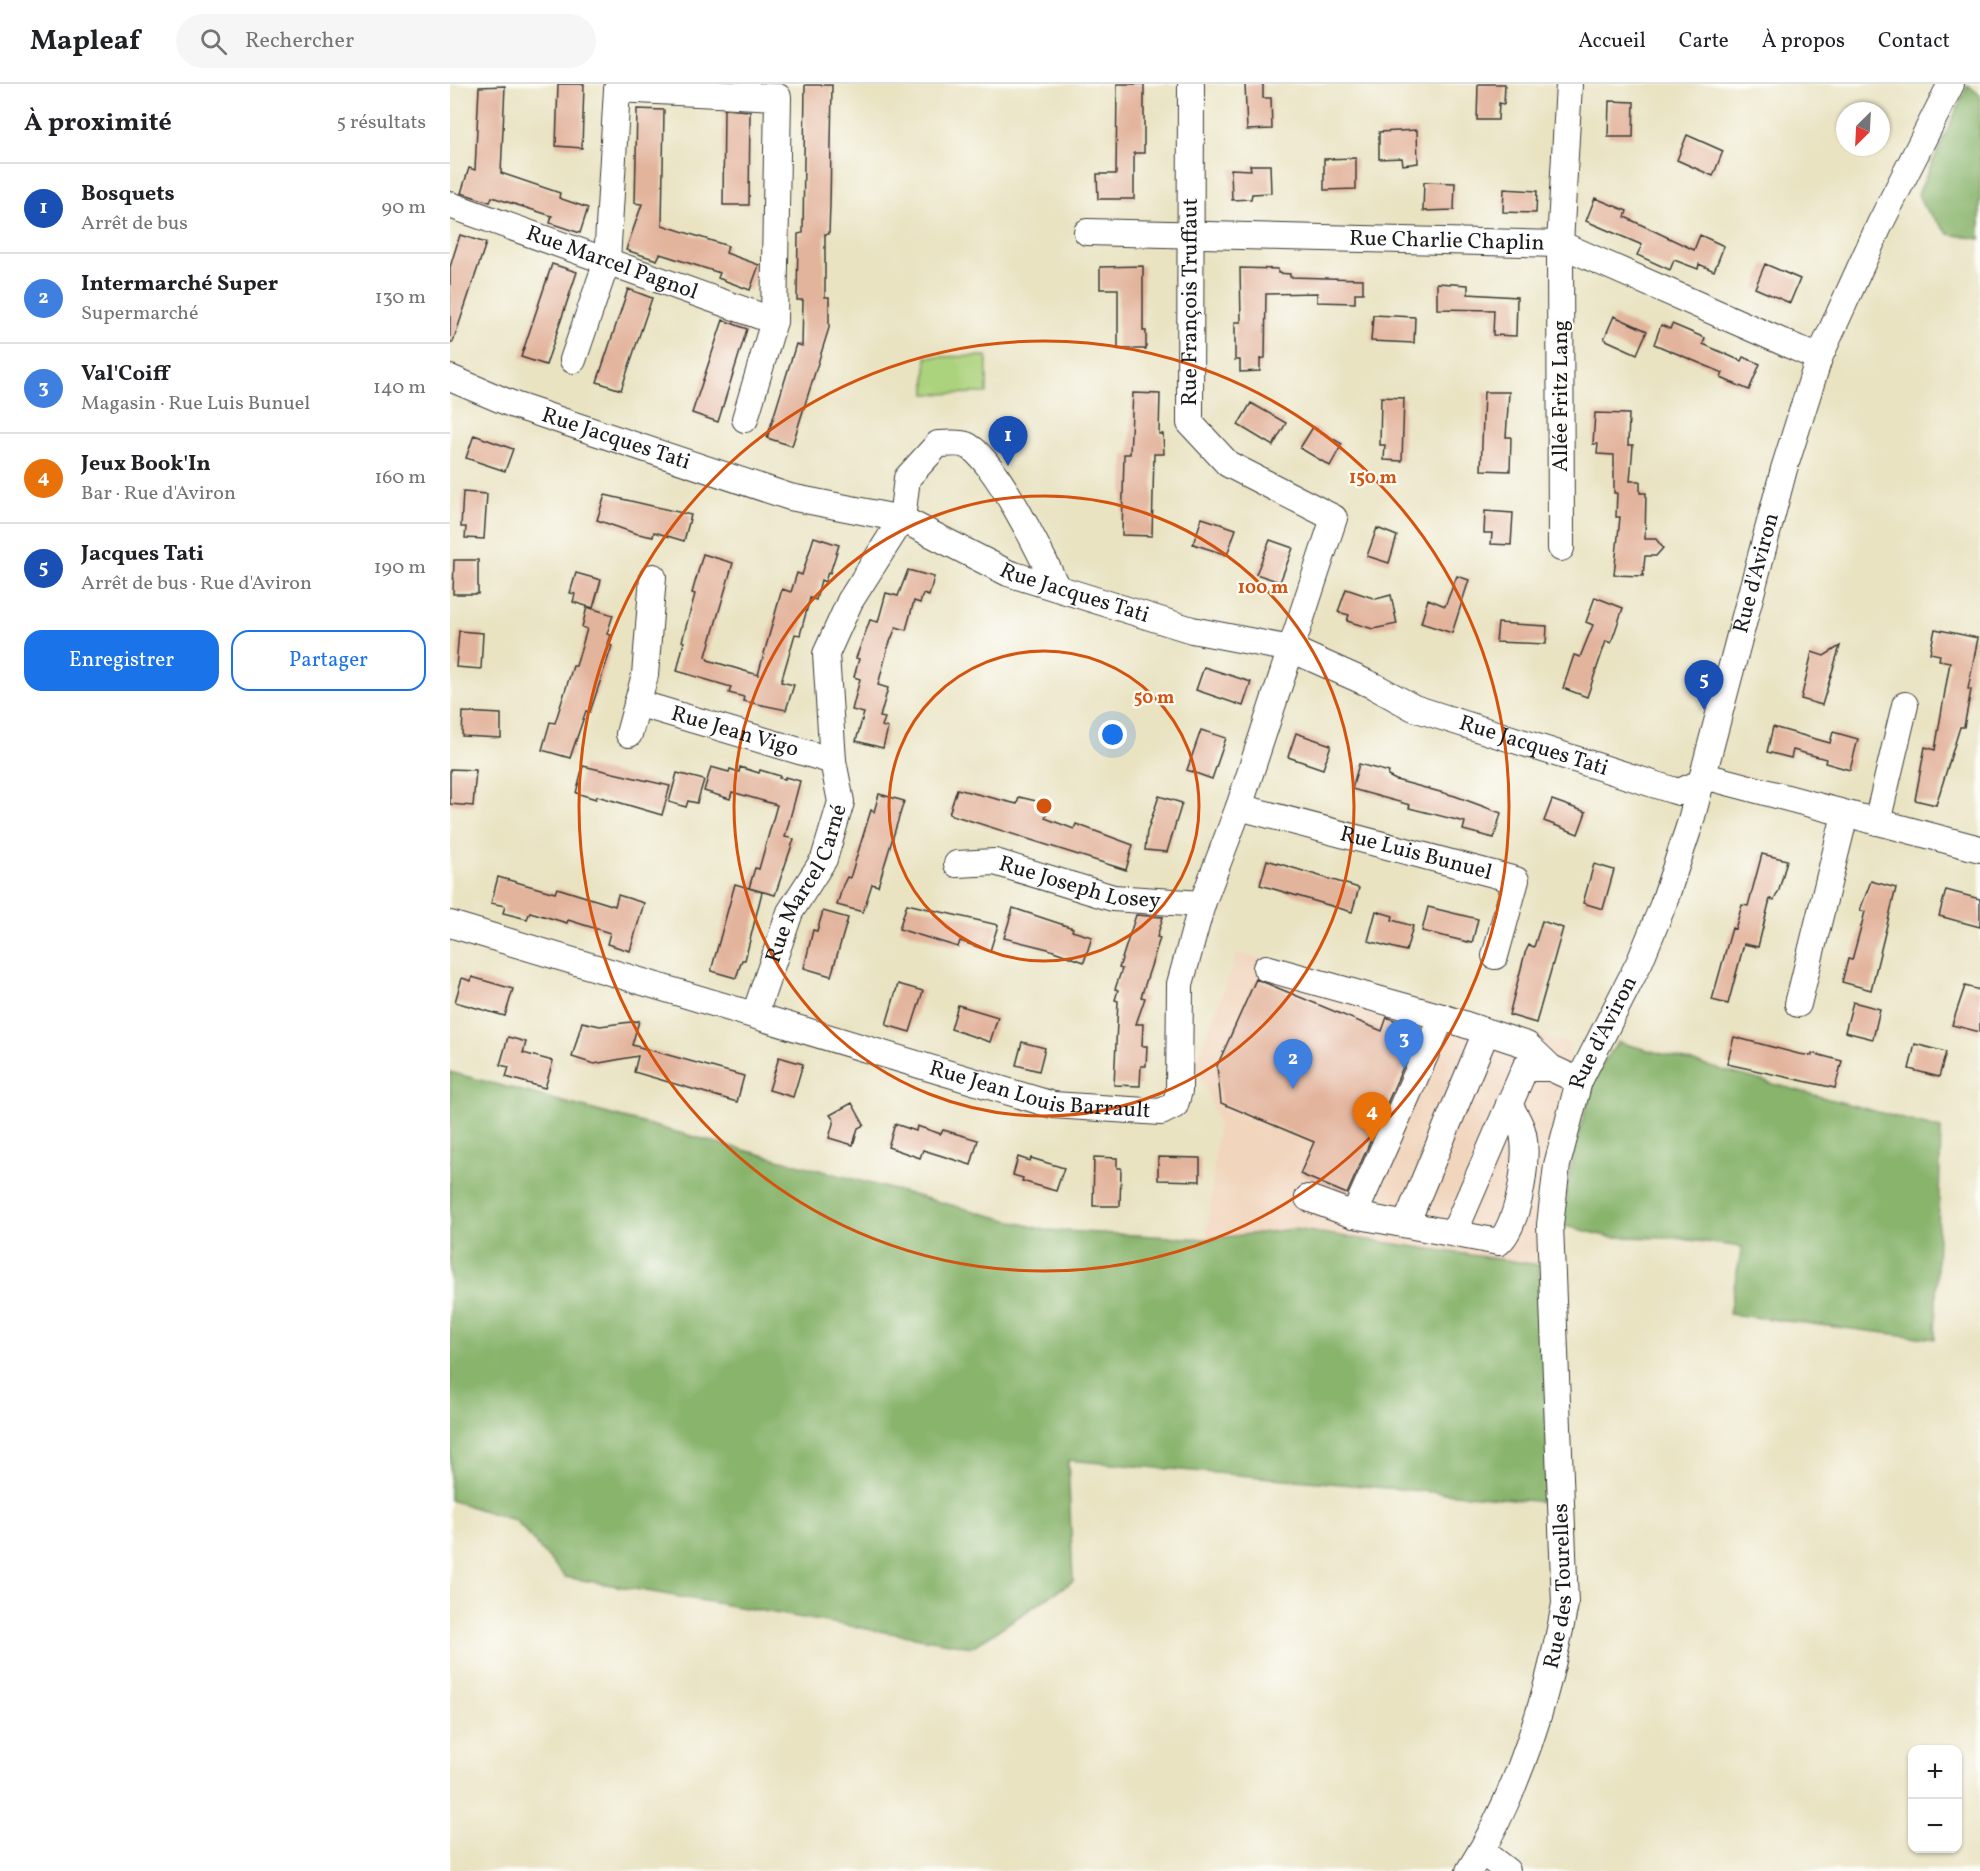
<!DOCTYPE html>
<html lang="fr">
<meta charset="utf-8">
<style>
:root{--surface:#fff;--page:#f6f6f6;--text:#202124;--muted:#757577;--line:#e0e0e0;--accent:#1a73e8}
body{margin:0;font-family:Vollkorn,serif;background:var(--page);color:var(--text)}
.controls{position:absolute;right:18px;bottom:18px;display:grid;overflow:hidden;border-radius:12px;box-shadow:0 2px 4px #0004}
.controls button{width:54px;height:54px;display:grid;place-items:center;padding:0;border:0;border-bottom:2px solid var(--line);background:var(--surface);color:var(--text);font:30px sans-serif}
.compass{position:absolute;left:1386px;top:18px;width:54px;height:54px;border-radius:50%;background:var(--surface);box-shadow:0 2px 4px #0004;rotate:204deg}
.you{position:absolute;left:663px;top:651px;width:21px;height:21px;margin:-15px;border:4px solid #fff;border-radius:50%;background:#1a73e8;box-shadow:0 0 0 9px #1a73e833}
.badge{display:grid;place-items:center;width:39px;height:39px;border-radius:50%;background:var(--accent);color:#fff;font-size:20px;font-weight:700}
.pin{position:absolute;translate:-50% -50px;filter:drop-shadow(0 2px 3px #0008)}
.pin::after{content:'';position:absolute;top:32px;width:21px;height:18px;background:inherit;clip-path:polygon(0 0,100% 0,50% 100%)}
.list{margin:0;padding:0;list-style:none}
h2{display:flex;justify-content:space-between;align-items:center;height:78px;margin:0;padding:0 24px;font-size:26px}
h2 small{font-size:20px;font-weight:400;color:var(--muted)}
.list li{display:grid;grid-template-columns:39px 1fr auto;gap:18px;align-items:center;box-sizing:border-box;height:90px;padding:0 24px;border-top:2px solid var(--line)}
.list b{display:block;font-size:22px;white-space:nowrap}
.list p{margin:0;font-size:20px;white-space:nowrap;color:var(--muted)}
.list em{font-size:20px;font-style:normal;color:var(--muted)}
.actions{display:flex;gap:12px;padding:18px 24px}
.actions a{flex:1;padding:14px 0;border:2px solid var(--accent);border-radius:18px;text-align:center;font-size:21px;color:var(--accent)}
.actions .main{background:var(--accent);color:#fff}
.icon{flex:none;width:33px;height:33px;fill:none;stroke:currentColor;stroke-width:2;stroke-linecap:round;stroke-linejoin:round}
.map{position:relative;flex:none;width:1530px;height:1787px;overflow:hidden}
header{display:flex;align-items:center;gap:36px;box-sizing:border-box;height:84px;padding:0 30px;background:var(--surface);border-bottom:2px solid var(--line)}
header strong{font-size:28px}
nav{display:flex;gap:33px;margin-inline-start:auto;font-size:21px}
.search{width:420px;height:54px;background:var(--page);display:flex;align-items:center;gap:15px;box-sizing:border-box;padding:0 21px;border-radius:33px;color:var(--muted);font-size:22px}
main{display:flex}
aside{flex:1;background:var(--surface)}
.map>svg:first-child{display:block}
.built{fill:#f1d5bd}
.green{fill:#abd27d;stroke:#64774c;stroke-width:1.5}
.forest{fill:#88b46c;stroke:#526844;stroke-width:1.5}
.building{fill:#e3b49c}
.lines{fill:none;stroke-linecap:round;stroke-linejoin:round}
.minor-casing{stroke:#3b3a35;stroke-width:28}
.minor{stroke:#fff;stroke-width:26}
.ring{fill:none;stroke:#d4530e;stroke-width:3}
.labels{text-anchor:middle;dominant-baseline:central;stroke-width:4.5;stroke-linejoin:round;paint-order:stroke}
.street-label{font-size:22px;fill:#1c1c1c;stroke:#fdfcf7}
.centre{fill:#d4530e;stroke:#fdfcf7;stroke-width:3}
.ring-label{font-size:18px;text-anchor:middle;font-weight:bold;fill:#d4530e;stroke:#fdfcf7;stroke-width:4.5;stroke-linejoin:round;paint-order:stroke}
</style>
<header>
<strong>Mapleaf</strong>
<div class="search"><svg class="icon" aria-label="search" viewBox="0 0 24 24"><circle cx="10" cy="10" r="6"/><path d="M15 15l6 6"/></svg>Rechercher</div>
<nav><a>Accueil</a><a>Carte</a><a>À propos</a><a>Contact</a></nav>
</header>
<main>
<aside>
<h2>À proximité<small>5 résultats</small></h2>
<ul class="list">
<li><span class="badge" style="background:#1a4fb4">1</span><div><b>Bosquets</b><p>Arrêt de bus</p></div><em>90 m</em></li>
<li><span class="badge" style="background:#3f7fe0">2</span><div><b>Intermarché Super</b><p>Supermarché</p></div><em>130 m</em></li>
<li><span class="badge" style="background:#3f7fe0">3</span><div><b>Val'Coiff</b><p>Magasin · Rue Luis Bunuel</p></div><em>140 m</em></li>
<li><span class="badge" style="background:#e8710a">4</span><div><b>Jeux Book'In</b><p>Bar · Rue d'Aviron</p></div><em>160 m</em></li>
<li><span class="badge" style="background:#1a4fb4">5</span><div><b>Jacques Tati</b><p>Arrêt de bus · Rue d'Aviron</p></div><em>190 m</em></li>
</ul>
<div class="actions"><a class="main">Enregistrer</a><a>Partager</a></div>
</aside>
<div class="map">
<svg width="1530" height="1787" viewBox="0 0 1530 1787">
<rect width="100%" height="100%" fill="#fdfcf7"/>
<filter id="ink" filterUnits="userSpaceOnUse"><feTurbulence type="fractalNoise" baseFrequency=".0167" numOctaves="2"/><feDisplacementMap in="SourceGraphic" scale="12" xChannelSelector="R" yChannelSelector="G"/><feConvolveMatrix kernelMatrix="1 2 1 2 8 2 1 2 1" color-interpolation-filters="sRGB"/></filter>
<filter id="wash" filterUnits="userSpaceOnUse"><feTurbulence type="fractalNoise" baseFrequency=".008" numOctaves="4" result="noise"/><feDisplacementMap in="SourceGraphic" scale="24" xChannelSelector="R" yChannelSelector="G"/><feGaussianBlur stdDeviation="1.35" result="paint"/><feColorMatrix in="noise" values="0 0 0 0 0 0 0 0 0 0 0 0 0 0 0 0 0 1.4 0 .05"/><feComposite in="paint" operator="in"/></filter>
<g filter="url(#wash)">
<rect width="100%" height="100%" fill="#e9e3c2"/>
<!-- built -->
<path class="built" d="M 788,869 L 1121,960 L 1088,1111 L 1089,1181 L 843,1145 L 757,1155 L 768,1039 L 746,978 Z"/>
<!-- green -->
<path class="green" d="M 537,272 L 537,309 L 476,310 L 476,273 Z"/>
<!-- forest -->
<path class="forest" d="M 1518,1 L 1530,11 L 1530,155 L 1499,150 L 1473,122 L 1468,110 Z
M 1168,958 L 1491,1045 L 1485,1255 L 1279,1230 L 1292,1163 L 1226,1154 L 1160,1153 L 1111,1141 L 1123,1070 L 1146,989 Z
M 0,988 L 595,1146 L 757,1155 L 843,1145 L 1089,1181 L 1107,1419 L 618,1376 L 623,1497 L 522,1563 L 115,1493 L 66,1437 L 0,1416 Z"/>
<g id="blocks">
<!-- building -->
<path class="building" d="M 108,0 L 134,0 L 132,64 L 106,62 Z
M 667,0 L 694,0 L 694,69 L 684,69 L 684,115 L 648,115 L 647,90 L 666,90 Z
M 795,0 L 813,0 L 813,14 L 821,14 L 822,45 L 797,46 Z
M 1028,0 L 1055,0 L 1054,20 L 1049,19 L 1048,36 L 1027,36 Z
M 355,1 L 382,1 L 380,121 L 379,150 L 375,150 L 375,213 L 379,213 L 379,244 L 342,362 L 317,354 L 346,260 L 352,262 L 353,216 L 347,216 L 348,150 L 353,149 Z
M 55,2 L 51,89 L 110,109 L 109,114 L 138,124 L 130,149 L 100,139 L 102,132 L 42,113 L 40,118 L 11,109 L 19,84 L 25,86 L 29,3 Z
M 1159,17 L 1184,18 L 1183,53 L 1158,53 Z
M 187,25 L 214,26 L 212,141 L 278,162 L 276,169 L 309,181 L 300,206 L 268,194 L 270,189 L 210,170 L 207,176 L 176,166 L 192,120 L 185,119 Z
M 274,25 L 300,27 L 299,121 L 273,121 Z
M 967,46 L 968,79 L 953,81 L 952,74 L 929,75 L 929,48 Z
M 1237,51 L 1273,67 L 1263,92 L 1227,76 Z
M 906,74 L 906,105 L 874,106 L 874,75 Z
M 800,81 L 820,81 L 821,109 L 802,110 L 801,115 L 782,116 L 781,85 L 801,86 Z
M 974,98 L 1005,99 L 1004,126 L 973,127 Z
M 1054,105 L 1087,107 L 1086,129 L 1053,128 Z
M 1145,114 L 1177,127 L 1175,133 L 1244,166 L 1250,151 L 1274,162 L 1264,187 L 1249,180 L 1248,185 L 1224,176 L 1220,186 L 1187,171 L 1192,161 L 1136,137 Z
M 10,151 L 36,159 L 3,258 L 0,258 L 0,183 Z
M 102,180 L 127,188 L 96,281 L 71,273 Z
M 1315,180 L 1350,195 L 1340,219 L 1305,204 Z
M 693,182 L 693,247 L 696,247 L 696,265 L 668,265 L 668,205 L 650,205 L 650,183 Z
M 790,184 L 828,185 L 828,189 L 840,190 L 840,193 L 913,195 L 913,209 L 905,209 L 905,219 L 867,218 L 867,209 L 816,210 L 815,274 L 810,275 L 810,287 L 790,288 L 790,276 L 785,276 L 785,238 L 791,238 Z
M 987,199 L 1018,201 L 1018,210 L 1067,213 L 1066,252 L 1043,251 L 1044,226 L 987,225 Z
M 178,205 L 202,214 L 171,306 L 147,298 Z
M 923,231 L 965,233 L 964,259 L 921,257 Z
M 1164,232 L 1197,247 L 1187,270 L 1154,255 Z
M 273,236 L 297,245 L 268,338 L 242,329 Z
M 1222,240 L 1255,254 L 1253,260 L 1291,277 L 1293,273 L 1310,280 L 1299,306 L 1271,294 L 1273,289 L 1204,260 L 1211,241 L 1220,245 Z
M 1034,308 L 1059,308 L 1056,353 L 1061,353 L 1060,387 L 1031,386 Z
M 683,309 L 710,310 L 709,350 L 713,350 L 714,370 L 704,370 L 702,452 L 672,451 L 674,370 L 680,370 Z
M 931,313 L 954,314 L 952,377 L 934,376 L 935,361 L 930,361 Z
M 801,319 L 836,339 L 823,362 L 788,341 Z
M 1145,329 L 1179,330 L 1178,361 L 1183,361 L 1180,397 L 1190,397 L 1190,409 L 1196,409 L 1195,455 L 1206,455 L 1213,464 L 1206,472 L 1195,472 L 1193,492 L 1164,491 L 1170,433 L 1166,433 L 1167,409 L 1164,409 L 1164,371 L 1147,370 L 1148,360 L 1143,360 Z
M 863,343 L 892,360 L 880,382 L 850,364 Z
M 24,351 L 63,365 L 55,387 L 16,374 Z
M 13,408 L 37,410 L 34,455 L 15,454 L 16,443 L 11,443 Z
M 155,411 L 241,431 L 234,457 L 204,448 L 203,453 L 184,449 L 147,436 Z
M 1035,427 L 1063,429 L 1061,461 L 1041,460 L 1042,449 L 1034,449 Z
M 752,434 L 786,445 L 777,471 L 743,460 Z
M 927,444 L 947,452 L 939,479 L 917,472 Z
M 364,453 L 389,461 L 380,489 L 378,488 L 375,498 L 371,496 L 366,516 L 360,514 L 350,551 L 345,550 L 331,598 L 344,601 L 336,626 L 293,617 L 294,613 L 279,609 L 281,603 L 227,587 L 234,558 L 232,557 L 245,510 L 242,509 L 253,470 L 283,479 L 256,572 L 258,576 L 308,591 L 332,505 L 341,508 L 347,489 L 352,491 Z
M 820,456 L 843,464 L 830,498 L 806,490 Z
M 4,476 L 28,476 L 28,510 L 3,510 Z
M 458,486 L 484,493 L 479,512 L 473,510 L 470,519 L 464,517 L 456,546 L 446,543 L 438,563 L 428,601 L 438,604 L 430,633 L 435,634 L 432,642 L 438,644 L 433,664 L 406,657 L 414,629 L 402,626 L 410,595 L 404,593 L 409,575 L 406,574 L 420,536 L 428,538 L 436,509 L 448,512 Z
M 126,489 L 151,496 L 143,524 L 123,518 L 125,510 L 120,509 Z
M 1007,492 L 1019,496 L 1002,549 L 971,539 L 978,515 L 995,522 Z
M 896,505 L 926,515 L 941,511 L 947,540 L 923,545 L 897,537 L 899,531 L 888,528 Z
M 1145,513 L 1173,524 L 1161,559 L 1156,557 L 1137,613 L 1113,604 L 1124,571 L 1130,573 L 1143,541 L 1136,538 Z
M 137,523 L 163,531 L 157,550 L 161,551 L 158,560 L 162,562 L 140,628 L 136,627 L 120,674 L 92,666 L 100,638 L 105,639 L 123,582 L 126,582 L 137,545 L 132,543 Z
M 1048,539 L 1097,542 L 1096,560 L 1046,558 Z
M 1485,545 L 1528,554 L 1518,605 L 1521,606 L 1514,643 L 1510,643 L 1486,721 L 1465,716 L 1475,663 L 1485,666 L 1500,578 L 1489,576 L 1490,571 L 1480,569 Z
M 9,547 L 33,549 L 31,585 L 6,583 Z
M 1390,562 L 1372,621 L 1351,615 L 1362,568 L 1374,572 Z
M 754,583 L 801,598 L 793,622 L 746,606 Z
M 13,628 L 51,630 L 51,654 L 12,652 Z
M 1323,643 L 1380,659 L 1383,648 L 1408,655 L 1400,686 L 1375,679 L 1376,675 L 1343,666 L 1341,674 L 1317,668 Z
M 751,646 L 776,654 L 762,695 L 737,686 Z
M 846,649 L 881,661 L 873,685 L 838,673 Z
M 909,680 L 939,688 L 938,692 L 946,696 L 1005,712 L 1051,729 L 1044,754 L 1013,746 L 1015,738 L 959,724 L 960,721 L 902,705 Z
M 133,682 L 220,702 L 212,731 L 147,712 L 146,715 L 126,709 Z
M 261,683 L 279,688 L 280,685 L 289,688 L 290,683 L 309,689 L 310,686 L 330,692 L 329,694 L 335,695 L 335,693 L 350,697 L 335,753 L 344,755 L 325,811 L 299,804 L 305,784 L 309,785 L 327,721 L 282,708 L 280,715 L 254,707 Z
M 0,685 L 26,686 L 23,722 L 0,720 Z
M 227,689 L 254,696 L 247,719 L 238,717 L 236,723 L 219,718 Z
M 507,705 L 567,720 L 569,713 L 599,720 L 595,734 L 624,745 L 626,740 L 683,761 L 676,786 L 499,730 Z
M 429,710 L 454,717 L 428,802 L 422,800 L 413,828 L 387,821 L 393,801 L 397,793 L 400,794 L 421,726 L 424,728 Z
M 709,712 L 732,719 L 717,768 L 695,766 L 697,748 Z
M 1102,716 L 1136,728 L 1128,750 L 1094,737 Z
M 1312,770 L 1337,776 L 1329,806 L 1324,816 L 1320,815 L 1308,863 L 1294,860 L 1278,920 L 1262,916 L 1282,844 L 1285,845 L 1292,821 L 1298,822 Z
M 817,776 L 909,804 L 902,828 L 810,801 Z
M 1144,780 L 1164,786 L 1153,825 L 1133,819 Z
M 48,793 L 105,809 L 107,804 L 165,822 L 168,811 L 194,819 L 180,867 L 157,860 L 160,849 L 118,836 L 117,839 L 80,828 L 77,835 L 53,829 L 55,822 L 41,819 Z
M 1421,797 L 1446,804 L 1421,906 L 1392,898 L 1398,875 L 1402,876 L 1415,828 L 1410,826 Z
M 285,800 L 312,808 L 295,876 L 292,876 L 286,894 L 261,887 Z
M 1496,806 L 1530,815 L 1530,843 L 1489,832 Z
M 457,820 L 548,841 L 540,867 L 510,857 L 508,863 L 449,845 Z
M 978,823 L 1028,835 L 1022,859 L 972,847 Z
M 563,824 L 623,844 L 622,847 L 642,853 L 634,878 L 598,865 L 554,854 Z
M 373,827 L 398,834 L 381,892 L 354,884 L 363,846 L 367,847 Z
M 926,827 L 943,832 L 942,836 L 963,842 L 956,867 L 918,857 Z
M 686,831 L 713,833 L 707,853 L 710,854 L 691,913 L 695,914 L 686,940 L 693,940 L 692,962 L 697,962 L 696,982 L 691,982 L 690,1002 L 664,1001 L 668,917 L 665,916 L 668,906 L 665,905 L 672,885 L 669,884 Z
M 1092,837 L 1113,844 L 1086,939 L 1059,931 L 1075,869 L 1079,861 L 1084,863 Z
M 22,893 L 63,905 L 55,932 L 5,918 L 12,894 L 21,897 Z
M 806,895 L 932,947 L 937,933 L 969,947 L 897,1110 L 850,1090 L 864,1058 L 771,1019 L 767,982 Z
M 448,900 L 473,907 L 460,948 L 436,941 Z
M 1515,902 L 1530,906 L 1530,948 L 1502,941 Z
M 1403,918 L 1430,925 L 1423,955 L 1395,948 Z
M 508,921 L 548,933 L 540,958 L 501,945 Z
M 189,937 L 182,961 L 294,992 L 287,1018 L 184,988 L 188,972 L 144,980 L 122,973 L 132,938 L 150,942 Z
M 58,953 L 76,958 L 73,969 L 103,977 L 95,1004 L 56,993 L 59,983 L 50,981 Z
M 1284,953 L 1349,970 L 1362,972 L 1362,969 L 1392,977 L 1385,1004 L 1277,980 Z
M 572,958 L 595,964 L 589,987 L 566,981 Z
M 1465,960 L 1496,968 L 1489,993 L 1459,985 Z
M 329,973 L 353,980 L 343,1013 L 319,1006 Z
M 402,1019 L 414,1041 L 408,1044 L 403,1061 L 379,1054 L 384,1036 L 380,1031 Z
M 445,1040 L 466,1047 L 467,1042 L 491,1050 L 493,1046 L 528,1056 L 521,1081 L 473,1066 L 470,1074 L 438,1063 Z
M 568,1073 L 580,1077 L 581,1074 L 614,1084 L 606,1107 L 572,1097 L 573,1094 L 563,1091 Z
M 644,1073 L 667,1074 L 667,1084 L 671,1084 L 670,1122 L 643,1122 Z
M 708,1073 L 750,1074 L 750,1097 L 708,1096 Z"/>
</g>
</g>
<g filter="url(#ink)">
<use href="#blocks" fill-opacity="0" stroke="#3b3a35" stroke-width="1.5"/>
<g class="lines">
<defs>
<g id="minor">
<path id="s1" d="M 0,121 L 324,237"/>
<path id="s2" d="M 637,148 L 1110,160 L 1369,274"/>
<path d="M 123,276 L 157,177 L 167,5 L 328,13 L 324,237 L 295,335"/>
<path id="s3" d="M 0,294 L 64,321 L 340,413 L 452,435 L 558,489 L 742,546 L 841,565 L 924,602 L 964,624 L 1222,706 L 1229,708 L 1262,694 L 1530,765"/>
<path d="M 1111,464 L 1110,160 L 1119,0"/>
<path id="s4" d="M 187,619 L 383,677"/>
<path d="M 179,650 L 195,591 L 203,493"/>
<path id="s5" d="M 789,723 L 1066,796 L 1045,872"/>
<path d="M 1427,738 L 1455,621"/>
<path id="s6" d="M 507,780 L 545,778 L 663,814 L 752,820"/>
<path id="s7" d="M 0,840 L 603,1021 L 711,1028 L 725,1021 L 729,1007 L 730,900 L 752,820 L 789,723 L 884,434 L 778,380 L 740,339 L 741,0"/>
<path d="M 816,884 L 992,933 L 1077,961 L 1101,984 L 1129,997"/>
<path d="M 1348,920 L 1395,731"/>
<path id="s8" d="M 305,930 L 340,828 L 374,775 L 391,718 L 383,677 L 376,570 L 400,517 L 452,435 L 457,394 L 488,360 C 496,360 509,358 516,361 C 543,371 593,474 606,502"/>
<path d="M 858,1114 L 904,1131 L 1049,1158 C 1069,1140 1080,1070 1072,1046 C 1069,1037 1063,1028 1059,1020"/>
<path d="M 904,1131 L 992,933"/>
<path d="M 956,1140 L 1036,948"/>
<path d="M 1004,1149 L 1075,984 L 1101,984"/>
<path d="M 1031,1767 L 1057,1787"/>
<path id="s9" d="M 1019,1787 C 1070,1707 1098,1612 1115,1520 L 1100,1141 L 1107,1081 L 1129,997 L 1190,877 L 1213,821 L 1240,740 L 1334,385 L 1369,274 L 1430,140 L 1501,0"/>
</g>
</defs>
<!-- minor casing -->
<use href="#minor" class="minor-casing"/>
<!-- minor -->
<use href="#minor" class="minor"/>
</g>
</g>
<!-- distance rings -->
<g class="ring">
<circle cx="594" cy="722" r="155"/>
<circle cx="594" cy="722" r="310"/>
<circle cx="594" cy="722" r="465"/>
</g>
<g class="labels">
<!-- street labels -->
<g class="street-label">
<text stroke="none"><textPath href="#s2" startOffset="360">Rue Charlie Chaplin</textPath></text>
<text stroke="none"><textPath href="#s1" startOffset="172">Rue Marcel Pagnol</textPath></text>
<text stroke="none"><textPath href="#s7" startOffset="1662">Rue François Truffaut</textPath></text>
<text transform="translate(1111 312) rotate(-90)">Allée Fritz Lang</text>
<text stroke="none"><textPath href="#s3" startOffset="177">Rue Jacques Tati</textPath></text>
<text stroke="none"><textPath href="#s9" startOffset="1352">Rue d'Aviron</textPath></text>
<text stroke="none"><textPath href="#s3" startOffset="663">Rue Jacques Tati</textPath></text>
<text stroke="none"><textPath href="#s4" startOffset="102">Rue Jean Vigo</textPath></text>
<text stroke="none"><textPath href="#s3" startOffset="1149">Rue Jacques Tati</textPath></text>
<text stroke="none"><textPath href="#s5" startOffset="183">Rue Luis Bunuel</textPath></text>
<text stroke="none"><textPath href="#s6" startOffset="126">Rue Joseph Losey</textPath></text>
<text stroke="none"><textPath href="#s8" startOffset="141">Rue Marcel Carné</textPath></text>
<text stroke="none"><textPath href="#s9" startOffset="866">Rue d'Aviron</textPath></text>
<text stroke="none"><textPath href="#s7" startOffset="614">Rue Jean Louis Barrault</textPath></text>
<text stroke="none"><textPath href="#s9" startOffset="303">Rue des Tourelles</textPath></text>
</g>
</g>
<circle cx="594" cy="722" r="9" class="centre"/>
<g class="ring-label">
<text x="923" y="399">150 m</text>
<text x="813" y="509">100 m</text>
<text x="704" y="619">50 m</text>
</g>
</svg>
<div class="controls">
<button>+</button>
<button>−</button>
</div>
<svg class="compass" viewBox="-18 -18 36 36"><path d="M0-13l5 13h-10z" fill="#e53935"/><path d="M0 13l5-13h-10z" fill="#757577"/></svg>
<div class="you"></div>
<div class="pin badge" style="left:558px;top:382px;background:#1a4fb4">1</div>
<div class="pin badge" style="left:843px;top:1005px;background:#3f7fe0">2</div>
<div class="pin badge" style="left:954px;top:985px;background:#3f7fe0">3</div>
<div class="pin badge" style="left:922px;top:1058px;background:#e8710a">4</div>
<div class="pin badge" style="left:1254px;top:626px;background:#1a4fb4">5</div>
</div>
</main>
